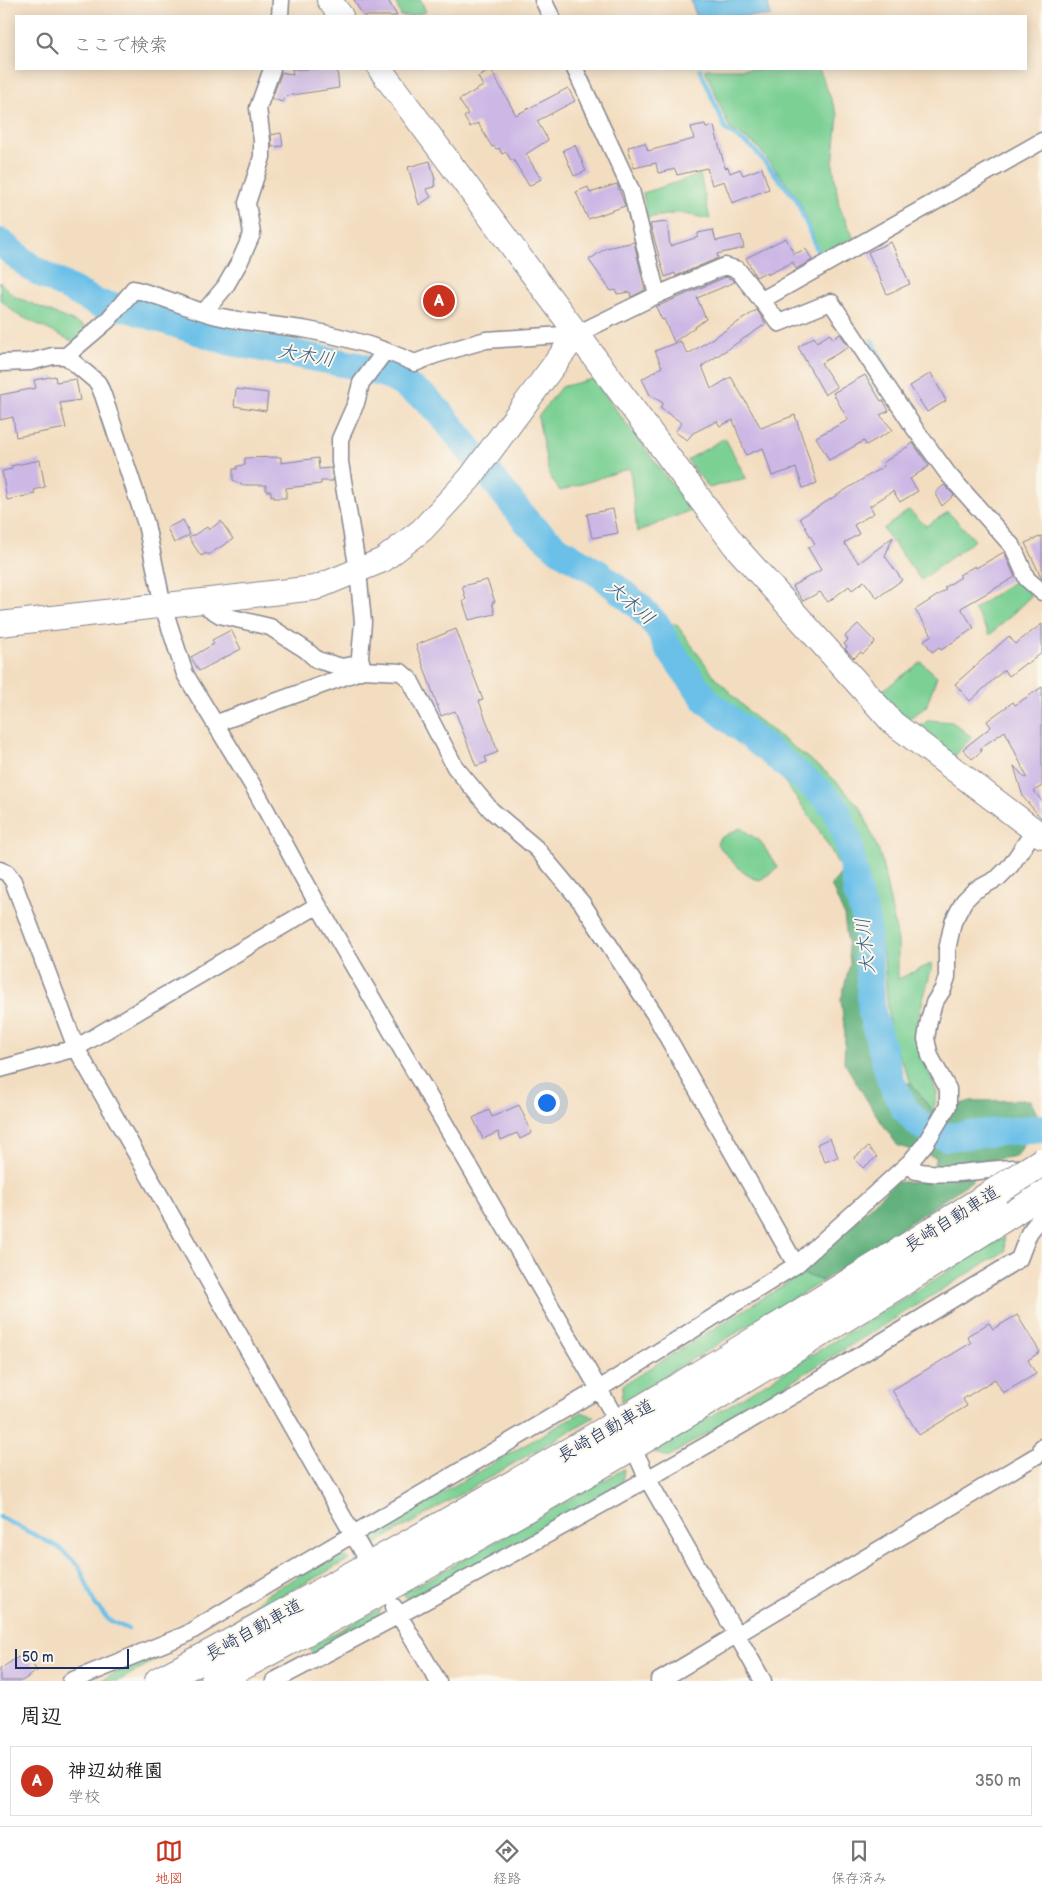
<!DOCTYPE html>
<html lang="ja">
<meta charset="utf-8">
<style>
:root{--surface:#fff;--page:#f2f2f2;--text:#202124;--muted:#757577;--line:#e0e0e0;--accent:#c8321e}
body{margin:0;font-family:"Balsamiq Sans","Klee One",sans-serif;background:var(--page);color:var(--text)}
.scale{position:absolute;left:15px;bottom:12px;width:114px;box-sizing:border-box;padding-left:5px;border:2px solid #1b2f5e;border-top:0;font-size:14px;line-height:18px;white-space:nowrap;color:#1b2f5e;-webkit-text-stroke:4px #fbf7ec;paint-order:stroke}
.you{position:absolute;left:546px;top:1102px;width:18px;height:18px;margin:-12px;border:4px solid #fff;border-radius:50%;background:#1a73e8;box-shadow:0 0 0 8px #1a73e833}
.badge{display:grid;place-items:center;width:32px;height:32px;border-radius:50%;background:var(--accent);color:#fff;font-size:16px;font-weight:700}
.pin{position:absolute;translate:-50% -50%;border:2px solid #fff;box-shadow:0 1px 5px #0006}
.list{margin:0;padding:0;list-style:none}
h2{display:flex;justify-content:space-between;align-items:center;height:65px;margin:0;padding:0 20px;font-size:21px}
h2 small{font-size:16px;font-weight:400;color:var(--muted)}
.list li{display:grid;grid-template-columns:32px 1fr auto;gap:15px;align-items:center;box-sizing:border-box;height:70px;margin:0 10px 10px;padding:0 10px;border:1px solid var(--line);border-radius:0px}
.list b{display:block;font-size:19px;white-space:nowrap}
.list p{margin:0;font-size:16px;white-space:nowrap;color:var(--muted)}
.list em{font-size:16px;font-style:normal;color:var(--muted)}
.icon{flex:none;width:28px;height:28px;fill:none;stroke:currentColor;stroke-width:2;stroke-linecap:round;stroke-linejoin:round}
.map{position:relative;flex:none;width:1042px;height:1681px;overflow:hidden}
.search{position:absolute;background:var(--surface);box-shadow:0 2px 12px #0003;left:15px;right:15px;top:15px;height:55px;display:flex;align-items:center;gap:12px;box-sizing:border-box;padding:0 18px;border-radius:0px;color:var(--muted);font-size:19px}
.sheet{height:145px;background:var(--surface)}
nav{display:flex;justify-content:space-around;align-items:center;box-sizing:border-box;height:70px;border-top:1px solid var(--line);background:var(--surface);font-size:14px;color:var(--muted)}
nav a{display:grid;justify-items:center;gap:2px}
nav .on{color:var(--accent)}
.map>svg:first-child{display:block}
.green{fill:#7bd094;stroke:#4b8079}
.forest{fill:#64b27e;stroke:#40706e}
.water{fill:#6bc0e8;stroke:#4378a3}
.lines{fill:none;stroke-linecap:round;stroke-linejoin:round}
.stream{stroke:#6bc0e8;stroke-width:4.5}
.river{stroke:#6bc0e8;stroke-width:28}
.building{fill:#ccb7e5}
.street-casing{stroke:#87868f;stroke-width:19}
.secondary-casing{stroke:#87868f;stroke-width:26}
.highway-casing{stroke:#87868f;stroke-width:30}
.street{stroke:#fff;stroke-width:16}
.secondary{stroke:#fff;stroke-width:24}
.highway{stroke:#fff;stroke-width:28}
.highway-bridge-casing{stroke:#87868f;stroke-width:30;stroke-linecap:butt}
.highway-bridge{stroke:#fff;stroke-width:28}
.labels{text-anchor:middle;dominant-baseline:central;stroke-width:4;stroke-linejoin:round;paint-order:stroke}
.street-label{font-size:18px;fill:#1b2f5e;stroke:#fbf7ec}
.water-label{font-size:19px;font-style:italic;fill:#335a87;stroke:#fbf7ec}
</style>
<div class="map">
<svg width="1042" height="1681" viewBox="0 0 1042 1681">
<rect width="100%" height="100%" fill="#fbf7ec"/>
<filter id="ink" filterUnits="userSpaceOnUse"><feTurbulence type="fractalNoise" baseFrequency=".02" numOctaves="2"/><feDisplacementMap in="SourceGraphic" scale="10" xChannelSelector="R" yChannelSelector="G"/><feConvolveMatrix kernelMatrix="1 2 1 2 8 2 1 2 1" color-interpolation-filters="sRGB"/></filter>
<filter id="wash" filterUnits="userSpaceOnUse"><feTurbulence type="fractalNoise" baseFrequency=".0096" numOctaves="4" result="noise"/><feDisplacementMap in="SourceGraphic" scale="20" xChannelSelector="R" yChannelSelector="G"/><feGaussianBlur stdDeviation="1.12" result="paint"/><feColorMatrix in="noise" values="0 0 0 0 0 0 0 0 0 0 0 0 0 0 0 0 0 1.4 0 .05"/><feComposite in="paint" operator="in"/></filter>
<g filter="url(#wash)">
<rect width="100%" height="100%" fill="#f3ddc0"/>
<!-- green -->
<path class="green" d="M 395,0 L 421,0 L 426,12 L 410,16 L 401,16 Z
M 705,69 L 819,69 L 838,116 L 833,165 L 839,206 L 855,241 L 822,259 L 798,198 L 756,145 L 730,129 Z
M 700,175 L 710,219 L 679,213 L 647,218 L 643,193 Z
M 0,282 L 14,296 L 86,327 L 74,342 L 16,314 L 0,299 Z
M 593,379 L 691,510 L 637,532 L 630,468 L 560,491 L 549,475 L 538,417 L 561,387 Z
M 725,438 L 746,478 L 709,488 L 687,460 Z
M 909,510 L 926,526 L 948,512 L 975,540 L 921,580 L 883,529 Z
M 1019,578 L 1031,596 L 990,635 L 974,609 Z
M 663,622 L 677,625 L 714,676 L 753,716 L 831,776 L 861,808 L 881,857 L 898,941 L 898,979 L 933,963 L 914,1033 L 937,1093 L 933,1112 L 911,1083 L 890,1036 L 884,960 L 862,853 L 841,807 L 824,788 L 709,694 L 675,649 Z
M 921,662 L 937,676 L 926,707 L 907,720 L 878,694 Z
M 929,720 L 952,722 L 972,737 L 951,760 L 916,729 Z
M 775,767 L 803,788 L 828,818 L 851,892 C 842,870 831,849 818,829 C 805,808 788,789 775,767 Z
M 740,828 L 760,841 L 778,868 L 760,880 C 742,877 729,857 717,844 L 719,839 Z
M 1004,1237 L 1005,1251 L 668,1457 L 653,1452 Z
M 802,1274 L 823,1281 L 621,1402 L 623,1385 Z
M 582,1412 L 594,1417 L 373,1545 L 374,1532 Z
M 624,1469 L 622,1485 L 411,1600 L 402,1594 Z
M 339,1554 L 350,1559 L 230,1624 L 267,1594 Z
M 381,1608 L 376,1622 L 312,1654 L 309,1647 Z
M 170,1652 L 118,1681 L 100,1681 L 117,1672 Z"/>
<!-- forest -->
<path class="forest" d="M 843,871 L 862,926 L 864,1015 L 885,1082 L 911,1083 L 933,1112 L 971,1101 L 1030,1100 L 1039,1118 L 1017,1156 L 977,1162 L 973,1180 L 823,1281 L 802,1274 L 895,1182 L 929,1182 L 936,1157 L 898,1146 L 873,1110 L 844,1062 L 845,1036 L 841,1000 L 850,963 L 844,915 L 831,885 Z"/>
<!-- water -->
<path class="water" d="M 691,0 L 767,0 L 771,16 L 696,16 Z"/>
<g class="lines">
<!-- stream -->
<path class="stream" d="M 700,69 L 726,130 L 753,148 L 796,199 L 821,260
M 872,340 L 889,375
M 0,1517 L 58,1547 L 79,1566 L 95,1604 L 109,1620 L 128,1629"/>
<!-- river -->
<path class="river" d="M 0,242 L 33,269 L 99,304 L 130,309 L 231,342 L 358,366 L 390,376 L 424,397 L 442,415 L 527,522 L 558,549 L 601,575 L 639,606 L 658,627 L 669,649 L 707,701 L 819,791 L 835,807 L 848,840 L 857,892 L 866,920 L 872,1014 L 891,1081 L 904,1108 L 920,1125 L 946,1137 L 1042,1128"/>
</g>
<g id="blocks">
<!-- building -->
<path class="building" d="M 354,0 L 388,0 L 397,16 L 363,16 Z
M 292,69 L 337,69 L 339,88 L 286,96 L 282,102 L 272,98 L 282,72 L 293,75 Z
M 491,70 L 516,115 L 568,88 L 575,101 L 537,121 L 548,140 L 526,154 L 541,179 L 529,186 L 513,159 L 511,160 L 506,152 L 502,154 L 499,148 L 496,149 L 494,146 L 492,147 L 478,123 L 470,127 L 464,117 L 468,114 L 459,100 L 483,86 L 478,77 Z
M 705,124 L 706,128 L 714,126 L 725,168 L 728,167 L 730,173 L 740,169 L 743,175 L 762,168 L 769,189 L 732,203 L 724,181 L 712,185 L 707,168 L 677,175 L 675,169 L 658,173 L 656,163 L 634,168 L 628,147 L 645,143 L 648,151 L 694,139 L 691,127 Z
M 281,133 L 283,146 L 272,147 L 271,135 Z
M 575,145 L 586,171 L 574,176 L 563,150 Z
M 430,161 L 435,180 L 434,180 L 435,187 L 426,189 L 431,197 L 419,205 L 408,167 Z
M 617,184 L 625,206 L 588,219 L 576,192 L 588,187 L 590,193 Z
M 667,222 L 670,246 L 698,237 L 698,233 L 713,230 L 716,241 L 741,235 L 744,248 L 717,254 L 718,258 L 676,276 L 675,273 L 665,277 L 650,224 Z
M 786,238 L 794,254 L 806,249 L 812,260 L 796,269 L 793,262 L 767,275 L 766,272 L 756,277 L 746,258 Z
M 634,242 L 645,290 L 631,297 L 630,292 L 617,294 L 616,290 L 611,291 L 589,260 L 606,248 Z
M 891,242 L 910,284 L 887,294 L 868,252 Z
M 726,277 L 732,279 L 735,282 L 697,298 L 706,319 L 674,342 L 664,319 L 662,320 L 656,307 Z
M 757,310 L 766,324 L 702,366 L 711,389 L 731,377 L 761,428 L 795,415 L 817,483 L 803,488 L 796,468 L 772,476 L 763,448 L 746,455 L 733,420 L 720,426 L 717,421 L 693,433 L 687,440 L 675,432 L 682,423 L 660,408 L 663,403 L 650,395 L 642,379 L 662,367 L 655,351 L 680,341 L 688,354 Z
M 830,334 L 833,339 L 840,334 L 849,347 L 821,363 L 837,387 L 825,395 L 798,347 L 814,337 L 817,342 Z
M 931,373 L 946,401 L 927,412 L 910,386 Z
M 865,375 L 881,401 L 883,400 L 889,411 L 880,415 L 893,430 L 866,445 L 864,441 L 829,460 L 816,437 L 848,420 L 833,393 Z
M 55,376 L 56,382 L 76,379 L 80,400 L 60,403 L 66,428 L 16,437 L 13,417 L 0,420 L 0,395 L 36,388 L 34,380 Z
M 236,389 L 268,393 L 266,411 L 234,406 Z
M 913,443 L 929,466 L 910,479 L 918,491 L 900,502 L 893,491 L 870,506 L 874,513 L 854,525 L 859,534 L 844,543 L 859,563 L 893,537 L 885,556 L 902,580 L 877,598 L 864,581 L 852,590 L 849,586 L 828,602 L 820,592 L 803,601 L 792,586 L 821,570 L 808,548 L 815,544 L 800,518 L 884,466 L 883,463 Z
M 281,457 L 281,463 L 318,458 L 319,469 L 331,468 L 333,481 L 321,481 L 321,484 L 286,488 L 286,498 L 274,498 L 274,496 L 271,496 L 271,491 L 266,491 L 266,485 L 242,485 L 233,480 L 233,469 L 237,469 L 237,466 L 245,465 L 245,458 Z
M 40,460 L 45,487 L 34,490 L 35,494 L 7,500 L 2,471 L 12,469 L 11,466 Z
M 944,485 L 954,495 L 942,506 L 936,496 L 936,492 Z
M 613,509 L 618,533 L 592,538 L 587,514 Z
M 183,520 L 190,535 L 174,543 L 167,528 Z
M 221,521 L 233,539 L 208,555 L 206,553 L 201,556 L 189,538 L 207,527 L 209,530 Z
M 1042,536 L 1042,579 L 1025,543 Z
M 1004,552 L 1015,577 L 961,608 L 974,628 L 941,650 L 939,647 L 932,652 L 924,640 L 932,635 L 915,610 L 946,590 L 944,588 L 961,577 L 959,575 L 975,566 L 976,568 Z
M 487,580 L 495,602 L 492,602 L 495,614 L 469,620 L 463,601 L 466,600 L 462,586 Z
M 858,624 L 875,642 L 863,654 L 861,652 L 854,658 L 845,649 L 847,647 L 844,644 L 848,640 L 845,636 Z
M 1042,624 L 1042,653 L 1027,664 L 1026,663 L 1009,676 L 1004,670 L 970,701 L 955,684 L 1009,636 L 1015,644 Z
M 456,629 L 483,700 L 479,701 L 498,752 L 485,757 L 487,762 L 476,766 L 455,711 L 441,716 L 416,645 Z
M 231,630 L 241,649 L 199,671 L 191,657 L 214,644 L 212,640 Z
M 1042,687 L 1042,786 L 1034,791 L 1042,801 L 1042,819 L 1023,797 L 1014,766 L 1025,778 L 1027,777 L 1005,731 L 980,748 L 982,751 L 972,759 L 963,749 L 991,727 L 987,721 L 1013,702 L 1015,705 Z
M 519,1105 L 532,1133 L 520,1139 L 517,1133 L 501,1140 L 498,1132 L 483,1139 L 473,1118 L 489,1110 L 492,1117 Z
M 830,1138 L 838,1157 L 825,1162 L 817,1144 Z
M 868,1147 L 877,1157 L 863,1168 L 854,1158 Z
M 1017,1315 L 1040,1352 L 1028,1360 L 1036,1374 L 1003,1393 L 995,1379 L 963,1399 L 967,1406 L 919,1435 L 892,1390 L 971,1343 L 967,1336 L 989,1323 L 993,1329 Z
M 26,1654 L 37,1671 L 22,1681 L 0,1681 L 0,1669 L 18,1657 L 19,1658 Z"/>
</g>
</g>
<g filter="url(#ink)">
<use href="#blocks" fill-opacity="0" stroke="#87868f" stroke-width="1"/>
<g class="lines">
<defs>
<path id="street" d="M 543,0 L 551,16
M 280,16 L 281,0
M 575,69 L 631,190 L 657,295
M 133,289 C 162,296 189,309 217,316 C 247,323 278,325 308,330 C 335,335 361,342 386,351
M 762,300 L 1042,141
M 204,312 L 225,287 L 240,261 L 252,234 L 247,203 L 262,157 L 262,141 L 258,108 L 272,69
M 66,356 L 98,383 L 103,395 L 146,524 L 163,606 L 185,674 L 253,786 L 318,905 L 611,1410
M 0,363 L 30,362 L 53,356 L 66,356 L 107,321 L 130,294
M 199,602 L 220,615 L 270,627 L 306,650 L 317,660 L 342,667 L 361,664
M 363,670 L 360,657 L 363,622 L 358,571 L 340,462 L 340,439 L 356,403 L 361,383 L 383,354 L 386,351 L 415,363 L 435,355 L 486,340 L 577,334 L 657,295 L 725,266 L 738,270 L 779,323 L 831,302 L 915,429 L 948,474 L 1013,547 L 1027,579 L 1042,592
M 217,723 L 363,670 L 401,672 L 410,680 L 455,767 L 491,810 L 537,849 L 582,903 L 655,1015 L 796,1265
M 0,870 L 7,873 L 13,881 L 76,1048 L 363,1552
M 0,1069 L 76,1048 L 318,905
M 910,1162 L 916,1171 C 951,1179 992,1166 1029,1168
M 639,1460 L 647,1478 L 763,1681
M 394,1607 L 438,1681
M 71,1681 L 185,1635 L 267,1585 L 599,1389 L 796,1265 L 910,1162 L 925,1144 L 948,1106 L 948,1089 L 930,1056 L 926,1039 L 929,1020 L 934,1003 L 943,989 L 947,977 L 947,950 L 953,922 L 964,901 L 974,891 L 998,878 L 1011,865 L 1034,831
M 274,1681 C 454,1587 633,1489 809,1386 C 879,1344 949,1301 1019,1259 L 1029,1233 L 1042,1216
M 659,1681 L 1041,1453 L 1042,1447"/>
<path id="secondary" d="M 329,0 L 341,16
M 380,69 L 735,546 L 893,723 L 1042,836
M 0,624 L 315,588 L 383,560 L 422,530 L 470,478 L 577,334"/>
<path id="highway" d="M 159,1681 C 214,1653 268,1622 322,1592 C 553,1466 776,1330 998,1190
M 214,1681 C 282,1644 351,1608 418,1570 C 629,1450 838,1325 1042,1193"/>
</defs>
<!-- street casing -->
<use href="#street" class="street-casing"/>
<!-- secondary casing -->
<use href="#secondary" class="secondary-casing"/>
<!-- highway casing -->
<use href="#highway" class="highway-casing"/>
<!-- street -->
<use href="#street" class="street"/>
<!-- secondary -->
<use href="#secondary" class="secondary"/>
<!-- highway -->
<use href="#highway" class="highway"/>
<defs>
<path id="highway-bridge" d="M 998,1190 L 1042,1162"/>
</defs>
<!-- highway-bridge casing -->
<use href="#highway-bridge" class="highway-bridge-casing"/>
<!-- highway-bridge -->
<use href="#highway-bridge" class="highway-bridge"/>
</g>
</g>
<g class="labels">
<!-- street labels -->
<g class="street-label">
<text transform="translate(952 1219) rotate(-32)">長崎自動車道</text>
<text transform="translate(606 1431) rotate(-30)">長崎自動車道</text>
<text transform="translate(254 1630) rotate(-29)">長崎自動車道</text>
</g>
<!-- water labels -->
<g class="water-label">
<text transform="translate(306 356) rotate(10)">大木川</text>
<text transform="translate(630 603) rotate(41)">大木川</text>
<text transform="translate(866 946) rotate(-96)">大木川</text>
</g>
</g>
</svg>
<div class="scale">50 m</div>
<div class="you"></div>
<div class="pin badge" style="left:439px;top:301px">A</div>
<div class="search"><svg class="icon" aria-label="search" viewBox="0 0 24 24"><circle cx="10" cy="10" r="6"/><path d="M15 15l6 6"/></svg>ここで検索</div>
</div>
<section class="sheet">
<h2>周辺<small></small></h2>
<ul class="list">
<li><span class="badge">A</span><div><b>神辺幼稚園</b><p>学校</p></div><em>350 m</em></li>
</ul>
</section>
<nav>
<a class="on"><svg class="icon" aria-label="map" viewBox="0 0 24 24"><path d="M3 6l6-2 6 2 6-2v14l-6 2-6-2-6 2zM9 4v14M15 6v14"/></svg>地図</a>
<a><svg class="icon" aria-label="directions" viewBox="0 0 24 24"><path d="M12 3l9 9-9 9-9-9zM9 14v-3h6M13 9l2 2-2 2"/></svg>経路</a>
<a><svg class="icon" aria-label="saved" viewBox="0 0 24 24"><path d="M7 4h10v16l-5-4-5 4z"/></svg>保存済み</a>
</nav>
